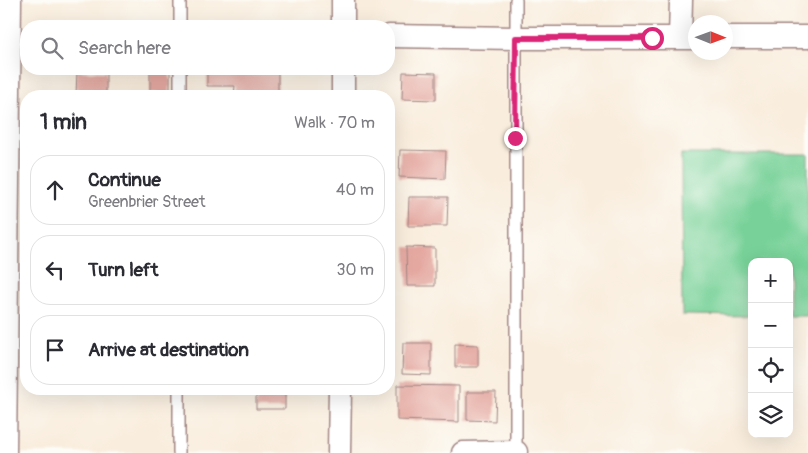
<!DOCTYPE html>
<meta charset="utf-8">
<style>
:root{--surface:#fff;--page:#f7f7f7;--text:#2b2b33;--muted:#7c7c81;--line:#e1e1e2}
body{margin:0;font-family:Pangolin,sans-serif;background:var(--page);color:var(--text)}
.controls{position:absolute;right:15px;bottom:15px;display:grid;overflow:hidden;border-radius:10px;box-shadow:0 5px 20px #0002}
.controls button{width:45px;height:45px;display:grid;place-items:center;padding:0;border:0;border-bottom:1px solid var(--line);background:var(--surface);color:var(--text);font:25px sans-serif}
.compass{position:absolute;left:688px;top:15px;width:45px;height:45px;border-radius:50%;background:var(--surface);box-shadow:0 5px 20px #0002;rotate:91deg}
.stop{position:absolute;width:15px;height:15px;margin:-11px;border:4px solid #db2777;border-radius:50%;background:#fff}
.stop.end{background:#db2777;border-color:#fff;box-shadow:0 1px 5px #0008}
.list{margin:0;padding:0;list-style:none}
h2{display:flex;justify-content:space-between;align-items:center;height:65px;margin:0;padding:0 20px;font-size:21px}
h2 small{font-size:16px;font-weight:400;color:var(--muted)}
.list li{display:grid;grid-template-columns:32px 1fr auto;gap:15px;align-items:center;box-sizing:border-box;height:70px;margin:0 10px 10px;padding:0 10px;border:1px solid var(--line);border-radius:20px}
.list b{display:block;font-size:19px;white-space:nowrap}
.list p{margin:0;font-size:16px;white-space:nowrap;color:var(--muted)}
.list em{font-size:16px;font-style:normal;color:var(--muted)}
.icon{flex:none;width:28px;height:28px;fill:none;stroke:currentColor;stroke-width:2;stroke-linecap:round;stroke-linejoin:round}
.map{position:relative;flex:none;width:808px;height:453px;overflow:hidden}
.search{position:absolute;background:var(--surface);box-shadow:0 5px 20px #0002;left:20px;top:20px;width:375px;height:55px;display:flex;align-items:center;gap:12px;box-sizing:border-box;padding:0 18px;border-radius:20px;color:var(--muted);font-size:19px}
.panel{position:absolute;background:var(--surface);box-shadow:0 5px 20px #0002;left:20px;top:90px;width:375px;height:305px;border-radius:20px}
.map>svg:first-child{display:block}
.green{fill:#77d198;stroke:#607862}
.building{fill:#e4a8a0}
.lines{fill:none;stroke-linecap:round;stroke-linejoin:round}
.service-casing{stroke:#a28684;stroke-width:14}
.minor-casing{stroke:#a28684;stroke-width:25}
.service{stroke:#fff;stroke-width:11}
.minor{stroke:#fff;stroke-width:22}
.route{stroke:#db2777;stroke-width:6}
</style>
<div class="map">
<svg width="808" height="453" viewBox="0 0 808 453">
<rect width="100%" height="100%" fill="#fdfcf7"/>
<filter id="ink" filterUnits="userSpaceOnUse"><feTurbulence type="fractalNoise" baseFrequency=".02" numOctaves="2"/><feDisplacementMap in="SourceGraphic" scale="10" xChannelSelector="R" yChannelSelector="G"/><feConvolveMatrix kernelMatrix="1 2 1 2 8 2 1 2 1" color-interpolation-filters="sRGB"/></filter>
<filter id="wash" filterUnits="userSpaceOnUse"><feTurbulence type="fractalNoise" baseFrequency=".0096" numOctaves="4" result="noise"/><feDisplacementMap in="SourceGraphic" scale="20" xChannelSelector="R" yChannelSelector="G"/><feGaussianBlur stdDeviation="1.12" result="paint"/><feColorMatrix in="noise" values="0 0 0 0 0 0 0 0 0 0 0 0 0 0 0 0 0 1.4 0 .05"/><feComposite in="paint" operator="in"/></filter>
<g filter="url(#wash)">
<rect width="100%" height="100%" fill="#f9eddd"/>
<!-- green -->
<path class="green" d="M 681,154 L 808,154 L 808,316 L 789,316 L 789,262 L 752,262 L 752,316 L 682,315 Z"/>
<g id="blocks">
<!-- building -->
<path class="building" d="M 207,69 L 278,70 L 278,95 L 234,95 L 235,86 L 207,86 Z
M 150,70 L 170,71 L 170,93 L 150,93 Z
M 77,71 L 106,72 L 106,96 L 76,96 Z
M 403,72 L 436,73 L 436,100 L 402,99 Z
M 400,150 L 446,151 L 445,179 L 399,177 Z
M 409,197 L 448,197 L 447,226 L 408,226 Z
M 406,247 L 435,248 L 435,286 L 407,286 Z
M 403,343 L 431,343 L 431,375 L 402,374 Z
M 455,344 L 478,345 L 478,367 L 455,367 Z
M 397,385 L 459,386 L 459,422 L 397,420 Z
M 256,389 L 285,389 L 285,409 L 256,409 Z
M 467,392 L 496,392 L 495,421 L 467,420 Z"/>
</g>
</g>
<g filter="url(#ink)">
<use href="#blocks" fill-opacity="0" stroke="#a28684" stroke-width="1"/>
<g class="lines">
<defs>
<path id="service" d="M 180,0 L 180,26
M 516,0 L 516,452 L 520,452
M 180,96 L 180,69
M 179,453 L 179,389"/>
<path id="minor" d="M 343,26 L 343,0
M 389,36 L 516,38 L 696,38
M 726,37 L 808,37
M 680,38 L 681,0
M 343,96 L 343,69
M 5,453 L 10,0
M 339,453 L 340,389
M 463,453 L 516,452"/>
</defs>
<!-- service casing -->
<use href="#service" class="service-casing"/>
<!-- minor casing -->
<use href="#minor" class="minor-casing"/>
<!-- service -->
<use href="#service" class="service"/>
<!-- minor -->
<use href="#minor" class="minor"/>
</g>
</g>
<g class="lines" filter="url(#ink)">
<!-- route -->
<path class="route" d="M 515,138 L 516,38 L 652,38"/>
</g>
</svg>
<div class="controls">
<button>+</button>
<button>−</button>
<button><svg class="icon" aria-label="locate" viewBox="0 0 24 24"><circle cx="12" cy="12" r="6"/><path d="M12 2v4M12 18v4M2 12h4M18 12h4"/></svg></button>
<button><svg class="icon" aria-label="layers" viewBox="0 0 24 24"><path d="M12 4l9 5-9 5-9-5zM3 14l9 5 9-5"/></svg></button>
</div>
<svg class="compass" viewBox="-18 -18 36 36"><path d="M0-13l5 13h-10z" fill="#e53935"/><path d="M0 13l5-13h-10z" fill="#7c7c81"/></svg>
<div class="stop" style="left:652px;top:38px"></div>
<div class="stop end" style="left:515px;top:138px"></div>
<div class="search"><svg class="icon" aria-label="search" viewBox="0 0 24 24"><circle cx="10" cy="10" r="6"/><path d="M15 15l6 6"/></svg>Search here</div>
<section class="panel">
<h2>1 min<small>Walk · 70 m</small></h2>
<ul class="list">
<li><svg class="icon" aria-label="ahead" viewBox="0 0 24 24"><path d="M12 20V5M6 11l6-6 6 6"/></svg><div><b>Continue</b><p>Greenbrier Street</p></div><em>40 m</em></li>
<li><svg class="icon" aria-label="left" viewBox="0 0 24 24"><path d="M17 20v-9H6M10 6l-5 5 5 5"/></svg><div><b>Turn left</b></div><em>30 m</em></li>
<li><svg class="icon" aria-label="arrive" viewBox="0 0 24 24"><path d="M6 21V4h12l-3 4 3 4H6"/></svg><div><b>Arrive at destination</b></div></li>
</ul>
</section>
</div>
